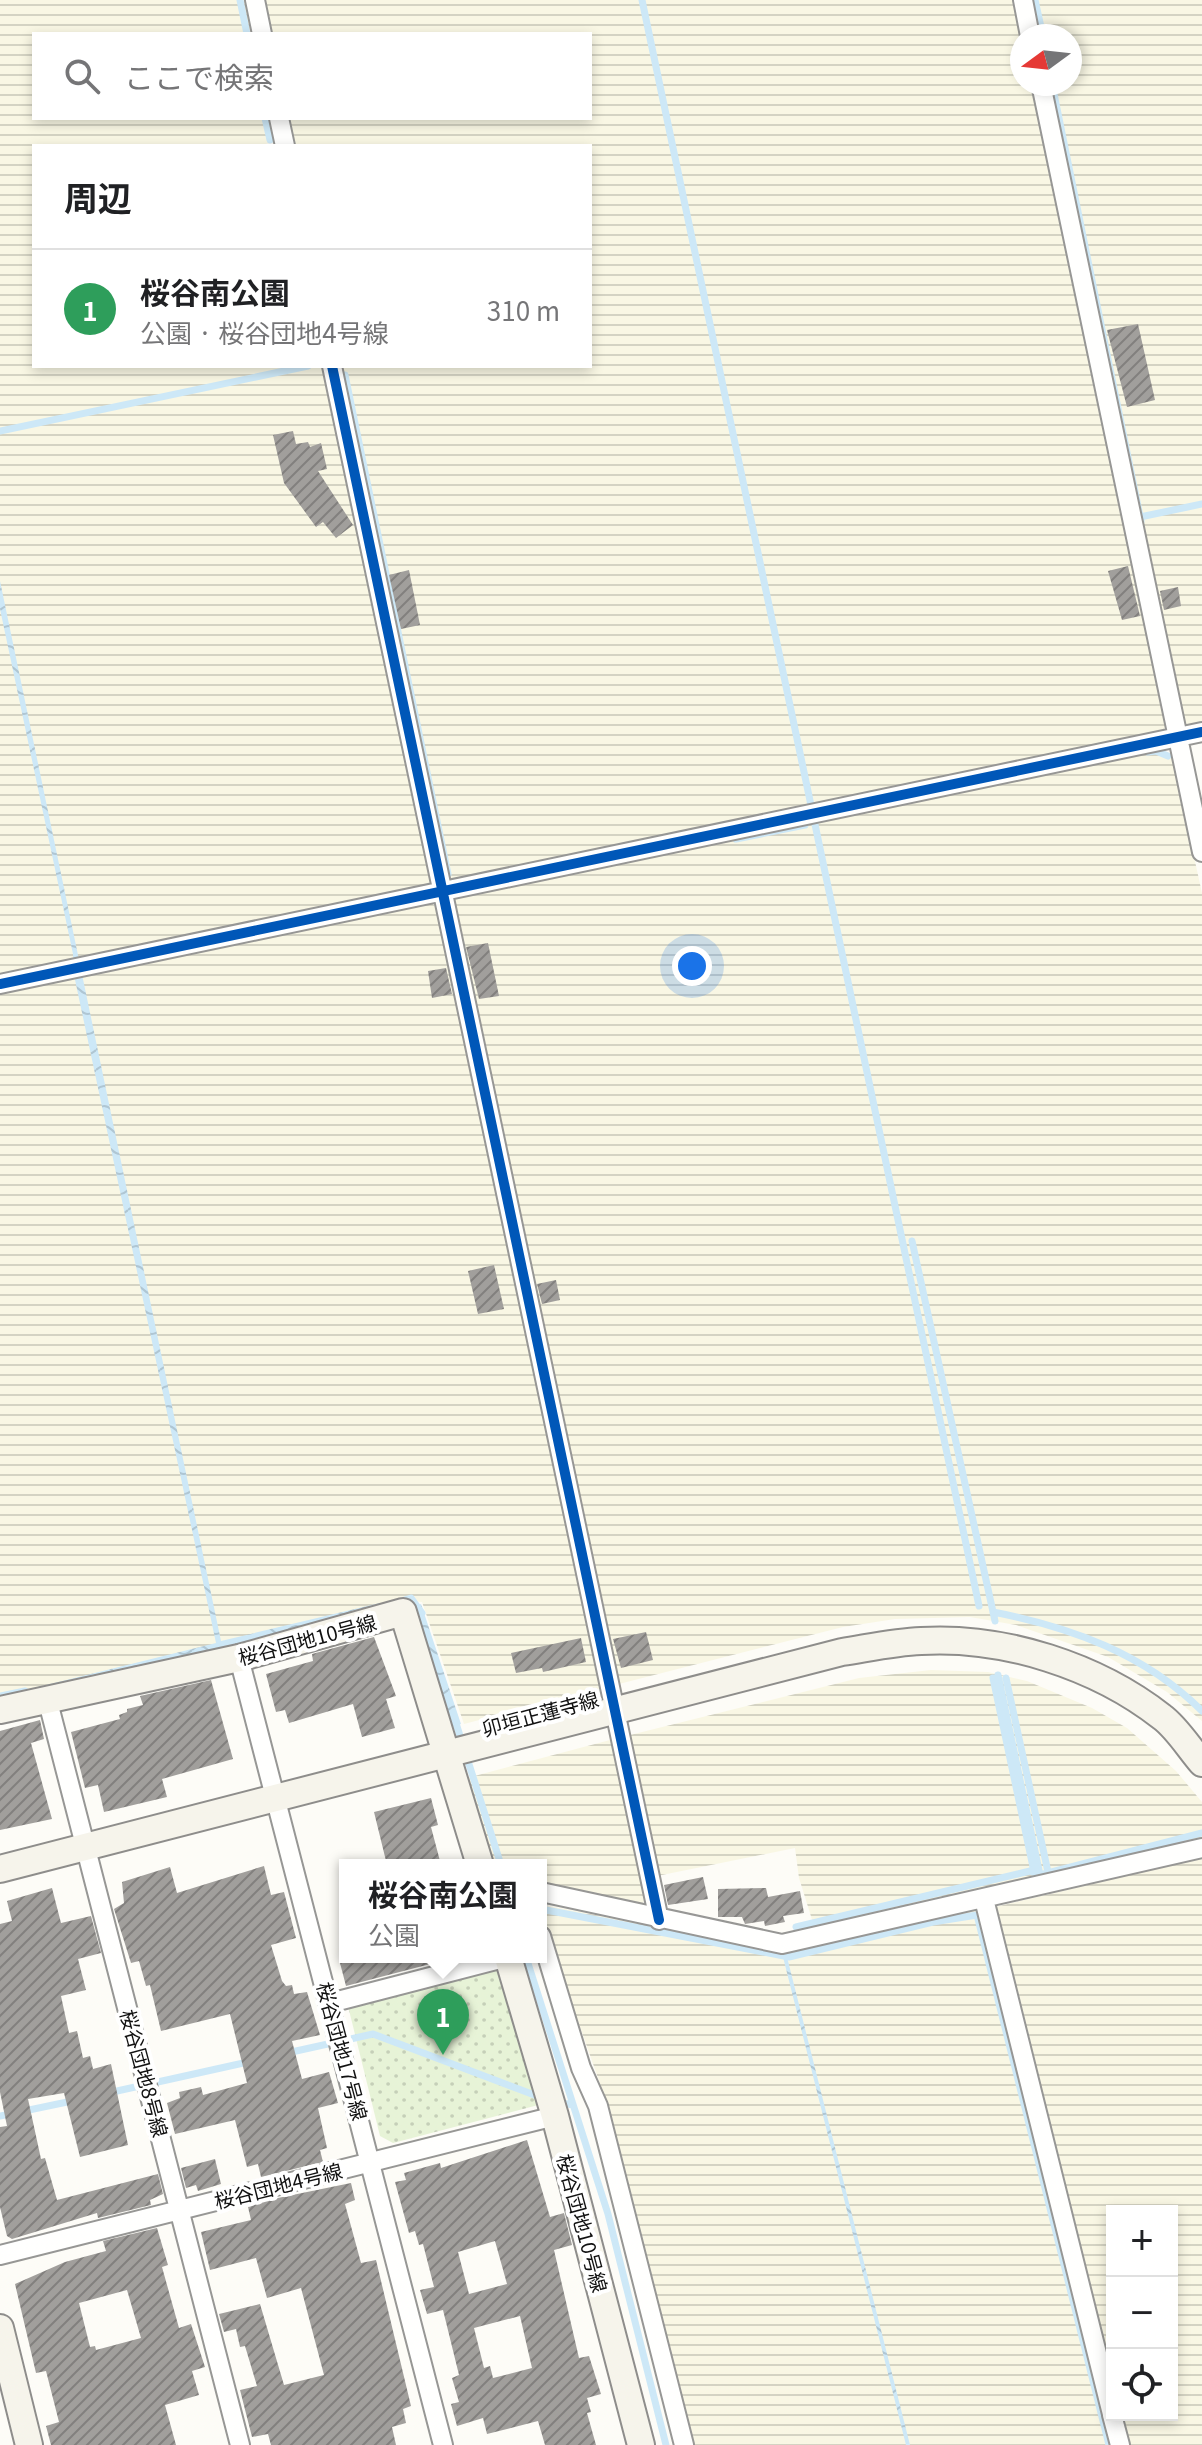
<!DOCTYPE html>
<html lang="ja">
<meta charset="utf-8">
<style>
:root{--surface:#fff;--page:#f2f2f2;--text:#202124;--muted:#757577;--line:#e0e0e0;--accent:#646362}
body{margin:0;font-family:Georgia,"Noto Sans JP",serif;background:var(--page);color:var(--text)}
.controls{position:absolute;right:24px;bottom:24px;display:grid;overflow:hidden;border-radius:0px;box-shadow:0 4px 12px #0003}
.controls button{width:72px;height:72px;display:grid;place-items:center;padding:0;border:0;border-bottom:2px solid var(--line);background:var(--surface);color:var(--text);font:40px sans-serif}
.compass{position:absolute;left:1010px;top:24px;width:72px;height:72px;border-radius:50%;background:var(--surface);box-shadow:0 4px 12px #0003;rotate:255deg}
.you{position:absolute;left:692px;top:966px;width:28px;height:28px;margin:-20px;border:6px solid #fff;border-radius:50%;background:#1a73e8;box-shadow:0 0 0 12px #1a73e833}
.badge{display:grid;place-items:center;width:52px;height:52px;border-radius:50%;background:var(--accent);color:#fff;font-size:26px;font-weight:700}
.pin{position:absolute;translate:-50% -66px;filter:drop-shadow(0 2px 4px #0008)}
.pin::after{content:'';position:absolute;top:42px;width:28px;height:24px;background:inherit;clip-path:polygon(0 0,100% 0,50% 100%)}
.popup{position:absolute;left:339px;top:1859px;width:208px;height:104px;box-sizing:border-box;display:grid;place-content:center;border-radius:0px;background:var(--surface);filter:drop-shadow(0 2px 6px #0005);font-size:26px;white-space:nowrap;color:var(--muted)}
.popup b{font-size:30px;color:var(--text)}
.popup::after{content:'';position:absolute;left:50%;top:100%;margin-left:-16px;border:16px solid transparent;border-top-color:var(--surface)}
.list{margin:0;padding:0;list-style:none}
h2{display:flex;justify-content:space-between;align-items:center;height:104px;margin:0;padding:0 32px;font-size:34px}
h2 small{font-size:26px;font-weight:400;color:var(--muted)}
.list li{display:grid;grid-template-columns:52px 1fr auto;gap:24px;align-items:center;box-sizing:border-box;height:120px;padding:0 32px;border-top:2px solid var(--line)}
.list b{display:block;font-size:30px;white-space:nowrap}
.list p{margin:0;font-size:26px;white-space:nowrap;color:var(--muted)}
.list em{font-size:26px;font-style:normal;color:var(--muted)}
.icon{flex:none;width:44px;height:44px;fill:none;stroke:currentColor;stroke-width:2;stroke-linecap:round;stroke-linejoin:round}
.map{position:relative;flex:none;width:1202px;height:2445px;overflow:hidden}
.search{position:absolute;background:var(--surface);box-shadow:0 4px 12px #0003;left:32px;top:32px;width:560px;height:88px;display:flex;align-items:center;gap:20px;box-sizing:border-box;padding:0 28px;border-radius:0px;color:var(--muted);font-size:30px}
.panel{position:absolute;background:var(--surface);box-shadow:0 4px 12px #0003;left:32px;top:144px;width:560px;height:224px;border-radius:0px}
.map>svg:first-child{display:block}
.farmland{fill:url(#farmland-rules)}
.park{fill:url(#park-dots)}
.water{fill:url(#water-waves)}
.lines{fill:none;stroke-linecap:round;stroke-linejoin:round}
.stream{stroke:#cde8f7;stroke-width:7}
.building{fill:url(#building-hatch);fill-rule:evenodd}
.street-casing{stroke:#979795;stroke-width:22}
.secondary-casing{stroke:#8e8d8b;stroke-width:30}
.street{stroke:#fffffe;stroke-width:18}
.secondary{stroke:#f6f4eb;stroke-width:26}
.cycleway-casing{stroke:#fff;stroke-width:15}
.cycleway{stroke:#0057b8;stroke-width:10}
.labels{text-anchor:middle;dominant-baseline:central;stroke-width:8;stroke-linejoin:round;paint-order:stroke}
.street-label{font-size:20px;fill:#111;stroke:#fff}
</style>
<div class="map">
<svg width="1202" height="2445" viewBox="0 0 1202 2445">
<defs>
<pattern id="farmland-rules" width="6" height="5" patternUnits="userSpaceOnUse" patternTransform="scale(2)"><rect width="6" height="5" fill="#f9f7e4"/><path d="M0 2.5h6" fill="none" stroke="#d4d3c3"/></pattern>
<pattern id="park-dots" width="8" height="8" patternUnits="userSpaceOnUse" patternTransform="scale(2)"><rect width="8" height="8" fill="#e7f3d7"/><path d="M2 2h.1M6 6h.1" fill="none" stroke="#c5cfb8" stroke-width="1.8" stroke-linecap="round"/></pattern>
<pattern id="water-waves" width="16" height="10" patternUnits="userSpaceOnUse" patternTransform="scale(2)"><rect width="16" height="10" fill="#cde8f7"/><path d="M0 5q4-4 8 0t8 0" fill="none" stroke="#afc6d3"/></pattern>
<pattern id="building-hatch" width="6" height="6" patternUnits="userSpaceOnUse" patternTransform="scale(2)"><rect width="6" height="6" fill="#a19f9c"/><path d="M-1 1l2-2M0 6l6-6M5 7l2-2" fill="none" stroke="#82807e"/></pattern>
</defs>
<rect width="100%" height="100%" fill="#fdfcf7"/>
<!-- farmland -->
<path class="farmland" d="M 0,0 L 246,0 L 253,34 L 34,34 L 34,118 L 270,118 L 275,142 L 255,146 L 34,146 L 34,366 L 325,366 L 432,877 L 428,886 L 0,978 Z
M 260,0 L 1015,0 L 1022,36 L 1022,84 L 1032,84 L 1166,724 L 1164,730 L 450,881 L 447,878 L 338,366 L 590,366 L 590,146 L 291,146 L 285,118 L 590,118 L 590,34 L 267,34 Z
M 1029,0 L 1202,0 L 1202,726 L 1184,728 L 1046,84 L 1070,84 L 1070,36 L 1036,36 Z
M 1163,749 L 1172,757 L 1202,893 L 1202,1721 L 1167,1692 L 1108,1657 L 1016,1625 L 970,1617 L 895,1619 L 843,1627 L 615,1685 L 451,907 L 454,894 Z
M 431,902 L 439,910 L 603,1688 L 464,1724 L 422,1602 L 410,1601 L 0,1699 L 0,990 Z
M 931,1670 L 988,1672 L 1027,1681 L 1092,1708 L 1127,1728 L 1176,1771 L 1202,1802 L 1202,1841 L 814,1926 L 799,1878 L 795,1848 L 657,1876 L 626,1736 L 859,1678 Z
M 610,1740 L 614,1741 L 644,1901 L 641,1905 L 541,1886 L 541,1865 L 492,1865 L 467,1778 Z
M 1202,1858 L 1202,2445 L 1127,2445 L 1120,2415 L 1172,2415 L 1172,2211 L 1112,2211 L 1112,2383 L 995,1907 Z
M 544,1905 L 770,1949 L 972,1908 L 979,1911 L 1113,2445 L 694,2445 L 610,2112 L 542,1919 Z"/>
<!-- park -->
<path class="park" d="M 500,1968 L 542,2104 L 393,2143 L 380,2136 L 348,2006 Z"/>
<!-- water -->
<path class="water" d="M 0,581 L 221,1641 L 380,1603 L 382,1609 L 39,1692 L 35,1689 L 38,1687 L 216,1643 L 74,975 L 73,954 L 0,609 Z
M 421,1604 L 461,1724 L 451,1727 L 412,1607 Z
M 783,1957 L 787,1957 L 910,2445 L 906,2445 Z"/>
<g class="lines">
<!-- stream -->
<path class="stream" d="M 240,0 L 247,34
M 642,0 L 979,1606
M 1035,0 L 1043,36
M 1052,84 L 1141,521
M 265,118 L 270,140
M 345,375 L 448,874
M 0,431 L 308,366
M 1140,517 L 1202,504
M 1148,752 L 1156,751 L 1168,756
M 736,839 L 805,825
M 912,1241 L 995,1621
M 398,1602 L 411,1598 L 422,1613
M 993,1612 C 1071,1627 1145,1654 1202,1711
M 998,1675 L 1040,1875
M 993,1678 L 1033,1867
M 1006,1678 L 1048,1872
M 0,1696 L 25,1691
M 455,1720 L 501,1865
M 546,1910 L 789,1957 L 933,1922 L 977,1915 L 1109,2445
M 796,1927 L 1030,1871 L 1040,1875 L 1202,1833
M 526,1957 L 608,2214 L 666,2445
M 287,2053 L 373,2034 L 545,2099
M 108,2093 L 248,2062
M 557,2102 L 573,2105
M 0,2116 L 72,2101"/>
</g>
<!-- building -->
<path class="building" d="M 1138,324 L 1155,400 L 1127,407 L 1107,330 Z
M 293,431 L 296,444 L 308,442 L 310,447 L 321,443 L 327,469 L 318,471 L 353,525 L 336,538 L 323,522 L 316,527 L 284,483 L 273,435 Z
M 1128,566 L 1140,616 L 1122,620 L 1108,571 Z
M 409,570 L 420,625 L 401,629 L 389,575 Z
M 1178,587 L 1181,606 L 1164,610 L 1160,591 Z
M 488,943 L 499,996 L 479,999 L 466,947 Z
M 446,968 L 452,994 L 432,998 L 428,971 Z
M 494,1265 L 504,1309 L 478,1314 L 468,1271 Z
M 556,1280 L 560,1300 L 542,1304 L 537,1284 Z
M 646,1632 L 653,1660 L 621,1668 L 613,1639 Z
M 374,1637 L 396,1696 L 386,1699 L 395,1728 L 362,1737 L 353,1704 L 289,1723 L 285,1710 L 276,1712 L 266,1674 L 313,1661 L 312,1654 Z
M 581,1638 L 586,1662 L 543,1672 L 542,1668 L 516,1673 L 511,1653 Z
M 211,1680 L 233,1759 L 162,1779 L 167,1797 L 104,1812 L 98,1785 L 85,1788 L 71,1732 L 120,1719 L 119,1715 L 127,1712 L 127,1709 L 143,1705 L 140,1696 Z
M 40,1720 L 44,1739 L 31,1743 L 52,1819 L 0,1830 L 0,1731 Z
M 431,1798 L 438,1825 L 431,1827 L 440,1861 L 424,1865 L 387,1865 L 374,1812 Z
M 264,1866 L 271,1895 L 284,1892 L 296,1938 L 271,1945 L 282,1981 L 286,1986 L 292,1985 L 294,1994 L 307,1992 L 320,2035 L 292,2041 L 302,2079 L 329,2072 L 338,2103 L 318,2108 L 327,2148 L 320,2150 L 323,2162 L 261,2177 L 258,2164 L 247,2167 L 235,2120 L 175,2134 L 167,2103 L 180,2098 L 179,2092 L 201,2087 L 203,2095 L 247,2083 L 230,2014 L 161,2031 L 150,1985 L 146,1986 L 139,1961 L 131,1963 L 114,1909 L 124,1903 L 122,1882 L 170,1867 L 177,1893 Z
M 703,1877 L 708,1899 L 668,1905 L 664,1885 Z
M 52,1888 L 61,1923 L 91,1916 L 101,1953 L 78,1959 L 86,1990 L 61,1996 L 69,2033 L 77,2031 L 83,2058 L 90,2056 L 93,2069 L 111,2064 L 128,2145 L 80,2157 L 64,2093 L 28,2099 L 41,2159 L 45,2158 L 57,2200 L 158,2174 L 163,2194 L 150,2200 L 151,2205 L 98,2218 L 97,2213 L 12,2239 L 7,2236 L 0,2207 L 0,2127 L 7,2126 L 0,2092 L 0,1924 L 12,1921 L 7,1901 Z
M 766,1888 L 768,1897 L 800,1891 L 804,1913 L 783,1916 L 785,1922 L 765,1926 L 764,1921 L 745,1924 L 742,1917 L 718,1917 L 718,1889 Z
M 365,1957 L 433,1957 L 434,1963 L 346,1986 L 340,1963 Z
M 527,2140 L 550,2217 L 564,2213 L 572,2245 L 554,2250 L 579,2358 L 589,2356 L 601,2394 L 587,2398 L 591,2412 L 587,2413 L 596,2445 L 545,2445 L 538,2421 L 487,2434 L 483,2418 L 457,2426 L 451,2404 L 459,2402 L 452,2378 L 459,2375 L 443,2310 L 427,2314 L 420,2290 L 434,2287 L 423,2244 L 419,2245 L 415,2231 L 409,2233 L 395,2182 L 406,2180 L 404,2173 L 440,2163 L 441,2168 ZM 495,2241 L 507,2284 L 469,2294 L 458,2252 ZM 520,2316 L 532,2368 L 493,2378 L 490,2366 L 484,2368 L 474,2328 Z
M 215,2159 L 221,2184 L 198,2191 L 196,2185 L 186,2188 L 181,2168 Z
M 351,2183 L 355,2200 L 345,2204 L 361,2263 L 376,2260 L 411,2406 L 403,2409 L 406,2423 L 392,2427 L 396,2445 L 271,2445 L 268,2434 L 252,2437 L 240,2390 L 257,2386 L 245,2346 L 240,2347 L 236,2329 L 224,2332 L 219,2314 L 260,2304 L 284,2385 L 324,2375 L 301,2288 L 267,2298 L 256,2258 L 210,2270 L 201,2232 L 251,2220 L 248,2207 L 268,2200 Z
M 157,2228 L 168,2265 L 162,2267 L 179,2328 L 191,2324 L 205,2367 L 192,2371 L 199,2395 L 165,2405 L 176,2445 L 51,2445 L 46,2426 L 59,2422 L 46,2371 L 36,2373 L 15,2284 L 65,2262 L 106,2251 L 103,2241 ZM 127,2290 L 141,2338 L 96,2350 L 95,2346 L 90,2347 L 79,2303 Z"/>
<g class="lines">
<defs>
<path id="street" d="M 255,0 L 262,34
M 1023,0 L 1030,36
M 1041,84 L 1202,852
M 279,118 L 285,146
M 332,366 L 659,1920
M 0,984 L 1202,732
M 239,1658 L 443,2445
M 48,1702 L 240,2445
M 541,1892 L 782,1944 L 1202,1848
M 984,1899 L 1112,2414
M 541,1936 L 581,2068 L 598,2106 L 684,2445
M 330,2003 L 508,1957
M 0,2255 L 555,2116
M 1112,2415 L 1120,2445"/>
<path id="secondary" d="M 0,1710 L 239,1658 L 403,1612 L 480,1865
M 0,1869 L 842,1652 C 868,1648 895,1642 921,1641 C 1004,1636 1097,1666 1162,1717 C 1177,1728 1189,1748 1202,1763
M 508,1957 L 555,2116 L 641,2445
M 0,2328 L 29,2445"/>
</defs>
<!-- street casing -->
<use href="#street" class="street-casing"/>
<!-- secondary casing -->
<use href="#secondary" class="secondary-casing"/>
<!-- street -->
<use href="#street" class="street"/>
<!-- secondary -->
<use href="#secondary" class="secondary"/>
<defs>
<path id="cycleway" d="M 332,366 L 659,1920
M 0,984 L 1202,732"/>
</defs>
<!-- cycleway casing -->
<use href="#cycleway" class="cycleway-casing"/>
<!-- cycleway -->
<use href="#cycleway" class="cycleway"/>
</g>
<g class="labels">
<!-- street labels -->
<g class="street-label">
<text transform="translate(307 1639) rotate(-15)">桜谷団地10号線</text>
<text transform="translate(540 1713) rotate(-15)">卯垣正蓮寺線</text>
<text transform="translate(343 2051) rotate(75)">桜谷団地17号線</text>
<text transform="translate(145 2073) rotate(75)">桜谷団地8号線</text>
<text transform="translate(278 2185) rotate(-14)">桜谷団地4号線</text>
<text transform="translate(583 2223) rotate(75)">桜谷団地10号線</text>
</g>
</g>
</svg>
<div class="controls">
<button>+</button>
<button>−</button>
<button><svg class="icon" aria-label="locate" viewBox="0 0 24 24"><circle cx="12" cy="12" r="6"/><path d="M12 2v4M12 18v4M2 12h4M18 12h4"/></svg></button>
</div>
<svg class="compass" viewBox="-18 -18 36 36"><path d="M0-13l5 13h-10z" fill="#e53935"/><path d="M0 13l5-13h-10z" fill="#757577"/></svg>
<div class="you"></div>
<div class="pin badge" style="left:443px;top:2055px;background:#2e9e5b">1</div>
<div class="popup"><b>桜谷南公園</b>公園</div>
<div class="search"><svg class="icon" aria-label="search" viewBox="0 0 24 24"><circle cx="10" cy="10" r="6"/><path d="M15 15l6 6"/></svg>ここで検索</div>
<section class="panel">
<h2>周辺<small></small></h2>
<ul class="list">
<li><span class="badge" style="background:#2e9e5b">1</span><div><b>桜谷南公園</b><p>公園 · 桜谷団地4号線</p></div><em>310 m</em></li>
</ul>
</section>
</div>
